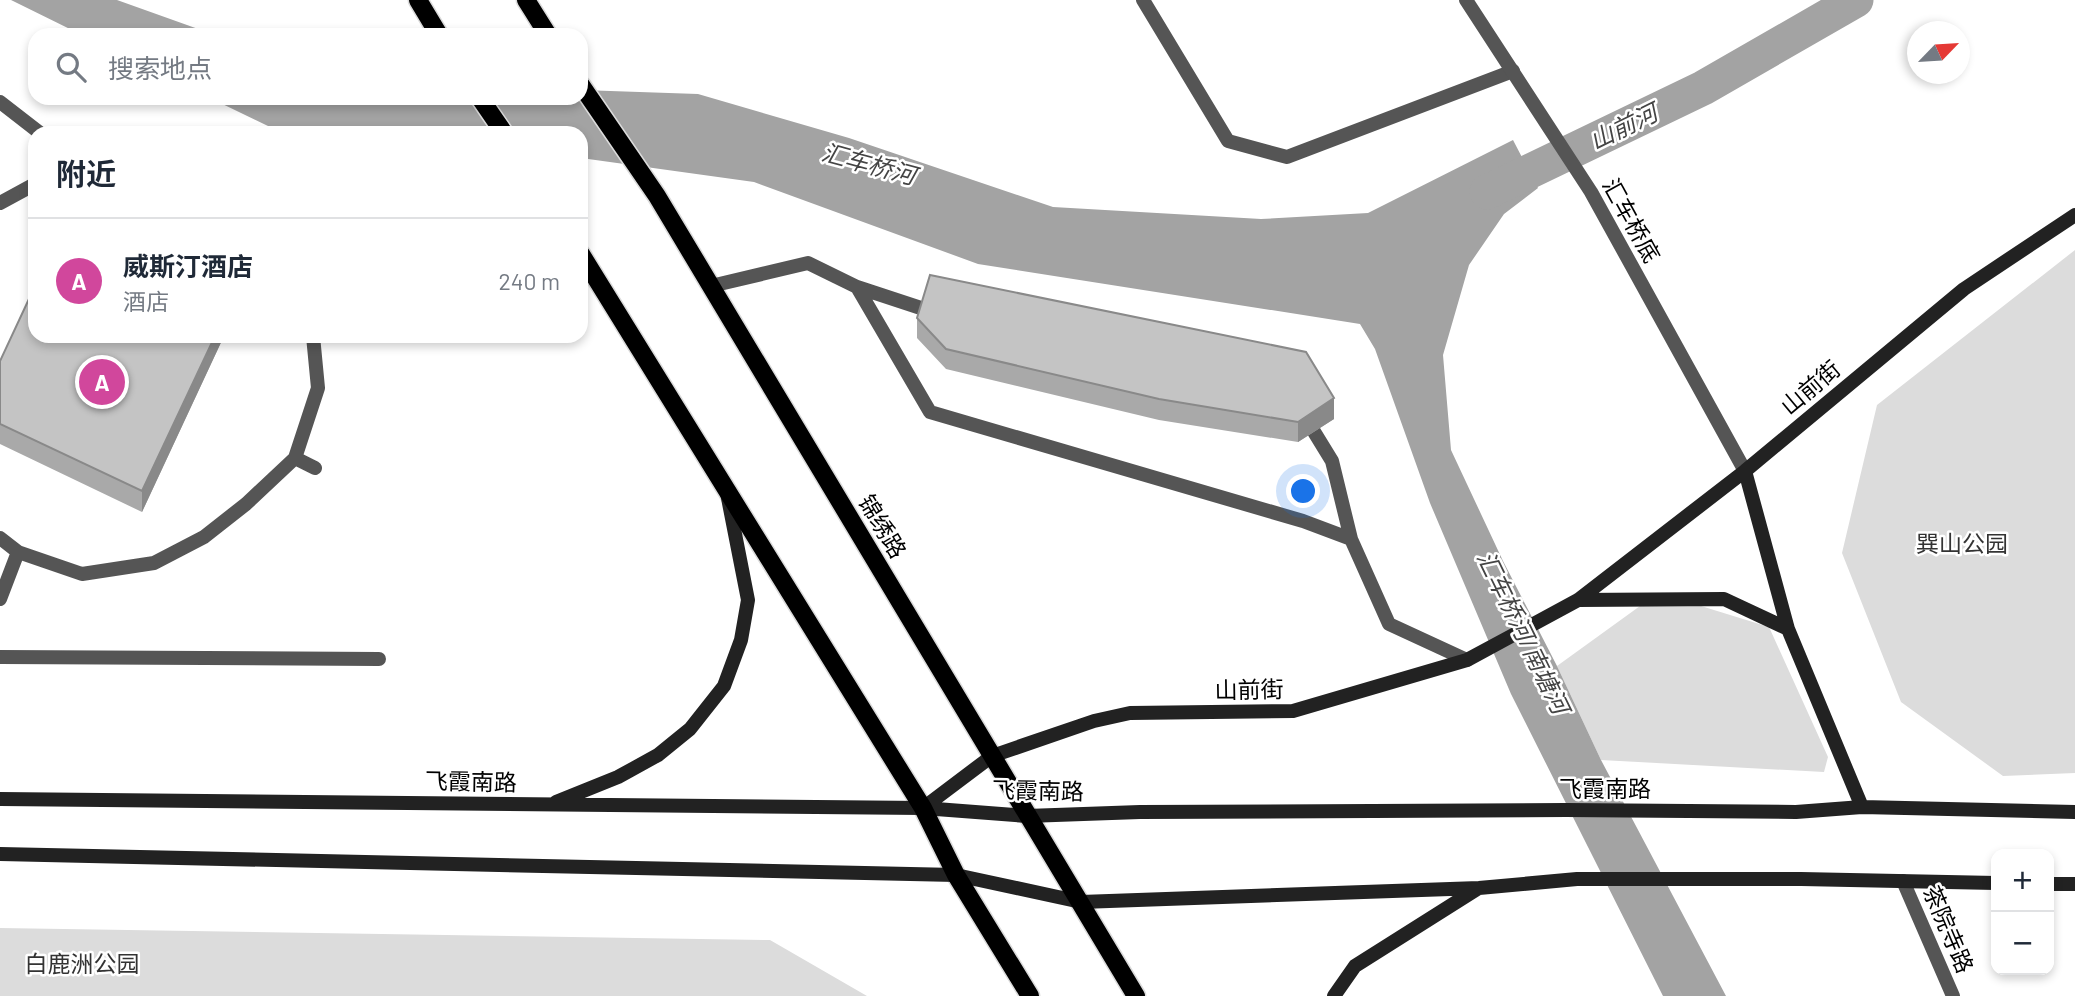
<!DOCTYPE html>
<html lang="zh">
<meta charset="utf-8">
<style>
:root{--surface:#fff;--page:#f6f6f7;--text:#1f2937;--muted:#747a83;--line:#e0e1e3;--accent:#000}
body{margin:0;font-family:Barlow,"Noto Sans SC",sans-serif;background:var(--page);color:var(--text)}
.controls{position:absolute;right:21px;bottom:21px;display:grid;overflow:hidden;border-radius:14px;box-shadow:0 4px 10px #0003}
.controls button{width:63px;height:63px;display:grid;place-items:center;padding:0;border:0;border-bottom:2px solid var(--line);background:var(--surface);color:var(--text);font:35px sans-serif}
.compass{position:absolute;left:1907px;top:21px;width:63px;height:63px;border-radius:50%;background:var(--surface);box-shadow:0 4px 10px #0003;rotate:65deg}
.you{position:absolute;left:1304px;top:492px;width:24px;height:24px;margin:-18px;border:5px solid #fff;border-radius:50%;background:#1a73e8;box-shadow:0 0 0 10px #1a73e833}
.badge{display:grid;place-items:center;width:46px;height:46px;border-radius:50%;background:var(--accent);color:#fff;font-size:23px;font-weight:700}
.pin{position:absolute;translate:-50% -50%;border:4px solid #fff;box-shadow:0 2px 7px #0006}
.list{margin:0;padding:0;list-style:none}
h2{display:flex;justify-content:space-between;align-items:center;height:91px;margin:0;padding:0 28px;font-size:30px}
h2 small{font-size:23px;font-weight:400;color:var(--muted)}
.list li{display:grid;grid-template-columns:46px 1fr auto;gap:21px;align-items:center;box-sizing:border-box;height:126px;padding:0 28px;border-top:2px solid var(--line)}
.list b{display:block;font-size:26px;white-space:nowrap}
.list p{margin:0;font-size:23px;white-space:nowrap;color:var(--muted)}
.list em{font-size:23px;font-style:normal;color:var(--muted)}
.icon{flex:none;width:38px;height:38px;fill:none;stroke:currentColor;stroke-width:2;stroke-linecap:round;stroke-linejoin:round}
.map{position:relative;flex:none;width:2075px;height:996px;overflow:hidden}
.search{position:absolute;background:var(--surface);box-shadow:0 4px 10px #0003;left:28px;top:28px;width:560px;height:77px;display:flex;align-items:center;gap:18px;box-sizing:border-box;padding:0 24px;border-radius:21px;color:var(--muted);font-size:26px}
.panel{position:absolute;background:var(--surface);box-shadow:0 4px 10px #0003;left:28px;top:126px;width:560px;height:217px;border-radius:21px}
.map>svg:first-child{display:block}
.green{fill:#dcdcdc}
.water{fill:#a3a3a3}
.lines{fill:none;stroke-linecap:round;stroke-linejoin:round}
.canal{stroke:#a3a3a3;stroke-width:35}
.primary-casing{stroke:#dbdbdb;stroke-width:21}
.service{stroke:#555;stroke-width:14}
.minor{stroke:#555;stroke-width:14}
.tertiary{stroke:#555;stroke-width:14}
.secondary{stroke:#222;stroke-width:14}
.primary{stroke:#000;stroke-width:18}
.wall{fill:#a9a9a9}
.shaded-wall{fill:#898989}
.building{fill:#c4c4c4;stroke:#898989;stroke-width:2}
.labels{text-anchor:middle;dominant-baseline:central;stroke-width:5;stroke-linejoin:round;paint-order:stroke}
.street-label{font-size:23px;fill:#000;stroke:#fff}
.park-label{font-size:23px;fill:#333;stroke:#fff}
.water-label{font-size:24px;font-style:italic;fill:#444;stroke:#fff}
</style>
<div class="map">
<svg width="2075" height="996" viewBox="0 0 2075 996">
<rect width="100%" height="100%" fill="#fff"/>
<!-- green -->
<path class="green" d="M 2075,250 L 2075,773 L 2003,776 L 1901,702 L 1842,553 L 1877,405 Z
M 1640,606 L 1701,606 L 1769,627 L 1828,757 L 1824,772 L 1601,760 L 1557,666 Z
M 0,928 L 770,940 L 867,996 L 0,996 Z"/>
<!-- water -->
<path class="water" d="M 11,0 L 117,0 L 215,35 L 82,35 Z
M 581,90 L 698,94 L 849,138 L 1053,207 L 1261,219 L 1368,213 L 1513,140 L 1538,188 L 1504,214 L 1469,265 L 1443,355 L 1451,450 L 1503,561 L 1557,666 L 1601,760 L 1726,996 L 1663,996 L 1511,694 L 1430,503 L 1375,349 L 1360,324 L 978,264 L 754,182 L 581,158 L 581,133 L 402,133 L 376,129 L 268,126 L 210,98 L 581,98 Z"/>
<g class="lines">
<!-- canal -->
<path class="canal" d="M 1487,192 L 1703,88 L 1856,0"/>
<defs>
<path id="primary" d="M 418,0 L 439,35
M 526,0 L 548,35
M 581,85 L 657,196 L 1136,996
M 480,98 L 504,133
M 581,254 L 923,808 L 956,875 L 1030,996"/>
</defs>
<!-- primary casing -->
<use href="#primary" class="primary-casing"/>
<!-- service -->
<path class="service" d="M 0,102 L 40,133
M 0,203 L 35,184
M 711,286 L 808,263 L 857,287 L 930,412 L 1303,521 L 1351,539 L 1389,624 L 1467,660
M 857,287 L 936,313
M 1305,417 L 1332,461 L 1351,539
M 295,458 L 315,468
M 0,538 L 18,552 L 82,574 L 154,563 L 204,537 L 246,504 L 295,458 L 318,388 L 313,336
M 0,599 L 18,552
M 0,657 L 379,659"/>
<!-- minor -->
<path class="minor" d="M 1143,0 L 1228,141 L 1287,157 L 1513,71
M 1903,881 L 1953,996"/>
<!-- tertiary -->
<path class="tertiary" d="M 1466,0 L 1591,192 L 1745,471"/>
<!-- secondary -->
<path class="secondary" d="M 1745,471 L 1788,629 L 1862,807
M 1578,600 L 1724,599 L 1788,629
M 0,799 L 923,808 L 1027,816 L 1140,812 L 1566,810 L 1796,812 L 1862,807 L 2075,812
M 556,802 L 618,777 L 658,755 L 690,729 L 724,686 L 741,640 L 748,600 L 727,493
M 923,808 L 992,756 L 1094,721 L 1130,713 L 1293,711 L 1467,660 L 1578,600 L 1745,471 L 1964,289 L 2075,215
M 0,854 L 956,875 L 1081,902 L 1479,888 L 1577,879 L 1801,879 L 1996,883
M 2049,884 L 2075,884
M 1334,996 L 1355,966 L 1477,889"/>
<!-- primary -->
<use href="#primary" class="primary"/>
</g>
<!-- wall -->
<path class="wall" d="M 917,318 L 1334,419 L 1298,442 L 1159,420 L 946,369 L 917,338 Z
M 224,336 L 142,512 L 0,444 L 0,361 Z"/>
<!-- shaded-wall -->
<path class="shaded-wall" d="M 215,336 L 224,336 L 142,512 L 142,491 Z
M 1334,398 L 1334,419 L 1298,442 L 1298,422 Z"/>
<!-- building -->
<path class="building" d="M 930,275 L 1306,352 L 1334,398 L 1298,422 L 1159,399 L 946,349 L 917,318 Z
M 35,286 L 35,336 L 215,336 L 142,491 L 0,424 L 0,361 Z"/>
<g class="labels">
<!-- street labels -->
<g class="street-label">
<text transform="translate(1632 220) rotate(61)">汇车桥底</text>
<text transform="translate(1810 387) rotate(-40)">山前街</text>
<text transform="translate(883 526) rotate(59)">锦绣路</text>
<text transform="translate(1249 689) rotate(-1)">山前街</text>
<text transform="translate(471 781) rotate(1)">飞霞南路</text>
<text x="1605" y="788">飞霞南路</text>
<text transform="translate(1038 790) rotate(1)">飞霞南路</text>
<text transform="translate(1949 929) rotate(67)">茶院寺路</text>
</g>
<!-- park labels -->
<g class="park-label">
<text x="1962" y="543">巽山公园</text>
<text x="82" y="963">白鹿洲公园</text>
</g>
<!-- water labels -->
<g class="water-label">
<text transform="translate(1623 126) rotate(-26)">山前河</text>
<text transform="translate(869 163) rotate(15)">汇车桥河</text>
<text transform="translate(1524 632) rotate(64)">汇车桥河/南塘河</text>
</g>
</g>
</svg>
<div class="controls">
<button>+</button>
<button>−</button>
</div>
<svg class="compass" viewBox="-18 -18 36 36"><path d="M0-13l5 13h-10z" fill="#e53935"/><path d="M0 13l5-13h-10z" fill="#747a83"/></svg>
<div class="you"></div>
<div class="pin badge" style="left:102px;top:382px;background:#d1479c">A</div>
<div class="search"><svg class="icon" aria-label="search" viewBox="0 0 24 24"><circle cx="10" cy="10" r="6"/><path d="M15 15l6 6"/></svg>搜索地点</div>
<section class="panel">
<h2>附近<small></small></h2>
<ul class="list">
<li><span class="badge" style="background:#d1479c">A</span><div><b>威斯汀酒店</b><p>酒店</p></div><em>240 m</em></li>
</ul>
</section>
</div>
